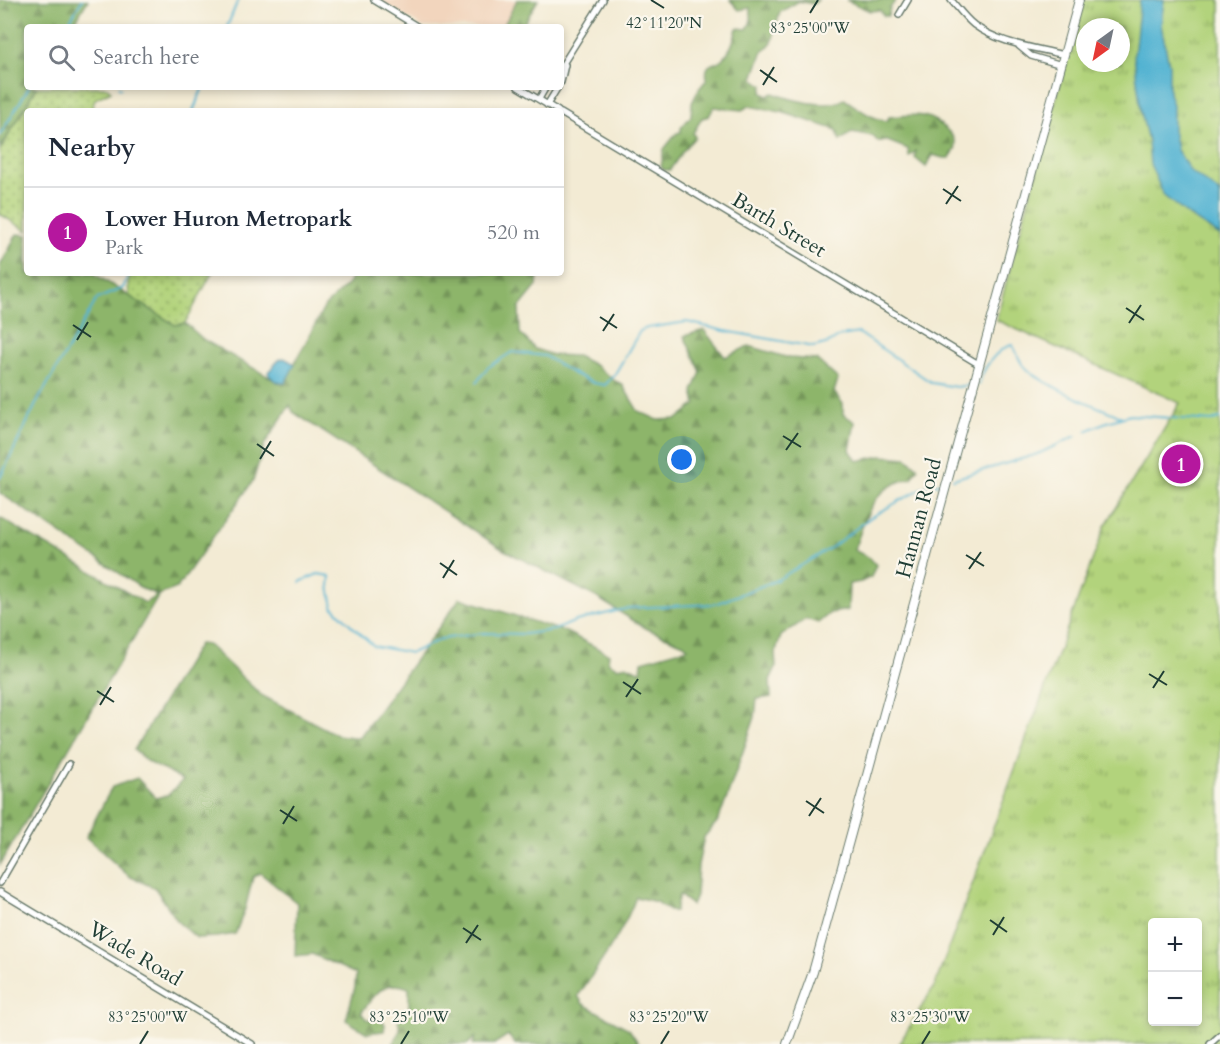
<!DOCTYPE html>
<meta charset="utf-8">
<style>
:root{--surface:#fff;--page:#f6f6f7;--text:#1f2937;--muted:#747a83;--line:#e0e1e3;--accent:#b5179e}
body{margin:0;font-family:Cardo,serif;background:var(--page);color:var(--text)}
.controls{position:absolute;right:18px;bottom:18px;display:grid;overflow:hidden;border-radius:6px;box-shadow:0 3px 9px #0003}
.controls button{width:54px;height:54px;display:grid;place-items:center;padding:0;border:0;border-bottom:2px solid var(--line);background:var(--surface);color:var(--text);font:30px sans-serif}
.compass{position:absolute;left:1076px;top:18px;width:54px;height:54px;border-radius:50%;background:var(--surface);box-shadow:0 3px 9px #0003;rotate:213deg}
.you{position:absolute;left:682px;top:460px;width:21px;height:21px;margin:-15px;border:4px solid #fff;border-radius:50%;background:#1a73e8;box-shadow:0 0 0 9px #1a73e833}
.badge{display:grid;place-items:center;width:39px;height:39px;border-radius:50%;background:var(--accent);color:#fff;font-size:20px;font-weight:700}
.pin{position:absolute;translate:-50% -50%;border:3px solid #fff;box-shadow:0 2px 6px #0006}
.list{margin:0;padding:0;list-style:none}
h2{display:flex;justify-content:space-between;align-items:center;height:78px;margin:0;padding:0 24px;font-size:26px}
h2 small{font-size:20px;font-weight:400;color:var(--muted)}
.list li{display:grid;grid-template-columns:39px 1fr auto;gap:18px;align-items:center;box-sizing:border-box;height:90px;padding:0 24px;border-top:2px solid var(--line)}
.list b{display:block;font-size:22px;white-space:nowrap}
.list p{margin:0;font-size:20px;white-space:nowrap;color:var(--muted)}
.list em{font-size:20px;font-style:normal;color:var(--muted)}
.icon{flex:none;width:33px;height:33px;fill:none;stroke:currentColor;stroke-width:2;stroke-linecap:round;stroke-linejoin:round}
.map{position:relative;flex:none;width:1220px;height:1044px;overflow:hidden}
.search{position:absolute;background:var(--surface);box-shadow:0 3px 9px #0003;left:24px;top:24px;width:540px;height:66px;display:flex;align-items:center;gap:15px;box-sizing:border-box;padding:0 21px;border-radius:6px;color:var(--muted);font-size:22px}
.panel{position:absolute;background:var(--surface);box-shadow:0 3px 9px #0003;left:24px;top:108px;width:540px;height:168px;border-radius:6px}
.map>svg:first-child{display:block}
.built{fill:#f2d5bd}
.grass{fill:url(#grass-dots);stroke:#688858;stroke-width:1.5}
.forest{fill:url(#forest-firs);stroke:#567950;stroke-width:1.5}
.park{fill:url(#park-tufts);stroke:#688858;stroke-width:1.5;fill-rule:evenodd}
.water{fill:#53b3d2;stroke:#397883;stroke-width:1.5}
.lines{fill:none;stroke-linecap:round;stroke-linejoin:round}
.stream{stroke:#53b3d2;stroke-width:2}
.street-casing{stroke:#697a6c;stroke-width:8}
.secondary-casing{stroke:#697a6c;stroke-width:10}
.street{stroke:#fff;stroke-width:5}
.secondary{stroke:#fff;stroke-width:8}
.ticks{fill:none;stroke:#1f3d34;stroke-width:2}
.labels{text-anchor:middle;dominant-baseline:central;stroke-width:4.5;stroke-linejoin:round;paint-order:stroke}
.street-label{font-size:21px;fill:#1f3d34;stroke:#fbf7ec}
.ticks-label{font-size:15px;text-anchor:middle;fill:#1f3d34;stroke:#fbf7ec;stroke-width:4.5;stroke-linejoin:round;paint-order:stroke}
</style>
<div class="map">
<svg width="1220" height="1044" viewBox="0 0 1220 1044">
<defs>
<pattern id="grass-dots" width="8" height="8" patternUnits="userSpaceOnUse" patternTransform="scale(1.5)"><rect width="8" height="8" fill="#b2d37b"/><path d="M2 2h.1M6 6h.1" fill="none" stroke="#90ac66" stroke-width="1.8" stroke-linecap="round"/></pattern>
<pattern id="forest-firs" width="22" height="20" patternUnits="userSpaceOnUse" patternTransform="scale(1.5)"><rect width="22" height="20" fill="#8db56b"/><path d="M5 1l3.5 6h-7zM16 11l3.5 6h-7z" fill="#739459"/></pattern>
<pattern id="park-tufts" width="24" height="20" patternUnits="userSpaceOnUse" patternTransform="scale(1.5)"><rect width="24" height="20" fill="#b2d37b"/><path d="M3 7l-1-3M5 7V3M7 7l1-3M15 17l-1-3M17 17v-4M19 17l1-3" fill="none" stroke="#90ac66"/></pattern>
</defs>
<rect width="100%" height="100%" fill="#fbf7ec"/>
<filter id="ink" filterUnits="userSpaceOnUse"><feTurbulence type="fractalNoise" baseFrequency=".0167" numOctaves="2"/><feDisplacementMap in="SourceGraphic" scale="12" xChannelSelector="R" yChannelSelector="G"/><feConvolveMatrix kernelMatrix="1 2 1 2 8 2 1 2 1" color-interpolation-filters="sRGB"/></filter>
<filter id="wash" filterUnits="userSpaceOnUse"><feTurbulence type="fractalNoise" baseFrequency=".008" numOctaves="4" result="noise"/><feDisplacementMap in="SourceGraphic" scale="24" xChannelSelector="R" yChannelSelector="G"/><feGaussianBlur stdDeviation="1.35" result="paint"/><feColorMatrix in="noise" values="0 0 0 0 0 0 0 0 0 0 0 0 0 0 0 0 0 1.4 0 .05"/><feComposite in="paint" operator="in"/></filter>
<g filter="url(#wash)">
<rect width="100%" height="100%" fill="#f3ebd4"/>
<!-- built -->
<path class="built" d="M 377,0 L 527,0 L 511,27 L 423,27 Z"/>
<!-- grass -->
<path class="grass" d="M 37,87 L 106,87 L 111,91 L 95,99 L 91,111 L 27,111 L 27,231 L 0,214 L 0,150 Z
M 132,273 L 212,273 L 185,323 L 175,325 L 129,296 L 128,283 Z"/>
<!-- forest -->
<path class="forest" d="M 0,0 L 88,0 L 72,27 L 27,27 L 27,87 L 37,87 L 0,149 Z
M 517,0 L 538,0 L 522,27 L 503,27 Z
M 730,0 L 818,0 L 813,4 L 799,1 L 780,12 L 772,42 L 762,53 L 753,78 L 763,85 L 762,93 L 768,96 L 773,93 C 791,100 828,110 844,99 C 857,107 871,119 887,121 L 889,117 C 900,116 913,114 924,116 C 935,119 960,135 955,150 C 955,150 950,157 950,158 L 943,158 L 933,155 L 926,167 L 915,158 L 916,151 L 909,157 L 908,149 L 885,140 L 878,142 L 873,136 L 852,132 L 840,141 L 837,130 L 781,112 L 749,106 L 742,110 L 714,107 L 709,116 L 702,118 L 693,133 L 695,137 L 682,152 L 670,170 L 664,170 L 661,167 L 664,149 L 677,133 L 681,132 L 681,128 L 691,116 L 692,103 L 699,89 L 707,79 C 704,61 714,66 722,59 C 730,52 735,38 737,28 L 747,29 C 752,22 752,16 750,8 L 739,10 Z
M 846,0 L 896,0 L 890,8 L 888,16 L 884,16 L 880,10 L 870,11 Z
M 17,234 L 27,235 L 27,273 L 93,273 L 175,325 L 185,323 L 204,340 L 283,385 L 325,306 L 348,284 L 354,273 L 541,273 L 538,275 L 537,286 L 519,308 L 520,333 L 535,349 L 553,355 L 577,356 L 596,366 L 615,381 L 622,384 L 638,411 L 658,420 L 677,419 L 696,404 L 693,391 L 701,372 L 684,336 L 704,330 L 725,357 L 749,346 L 789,358 L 817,360 L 838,379 L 834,392 L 843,404 L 843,414 L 855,422 L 850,450 L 857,461 L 881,456 L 907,458 L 918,468 L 912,478 C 872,486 866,517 854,550 L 870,558 L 876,565 L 871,577 L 861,582 L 849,584 L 848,610 L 830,613 L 818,623 L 806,619 L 781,636 L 775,653 L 776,667 L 770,680 L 771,697 L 757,699 L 755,717 L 725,803 L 717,822 L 704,837 L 698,865 L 696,895 L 692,905 L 679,895 L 675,911 L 669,911 L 657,902 L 636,897 C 623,933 599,964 578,996 L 583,1004 L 629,1029 L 639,1044 L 515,1044 L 508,1035 L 494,1044 L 473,1044 L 476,1036 L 468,1044 L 393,1044 L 400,1030 L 398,1019 L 409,1010 L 409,988 C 383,978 375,995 361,1013 L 368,1020 L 380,1019 L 385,1024 L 384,1031 L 367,1033 L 346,1020 L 355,987 L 356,974 L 312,954 L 295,956 L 297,903 L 260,873 L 253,877 L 245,909 L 235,934 L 216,937 L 197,938 L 179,923 L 155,888 L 129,876 L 86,837 L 112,787 L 137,778 L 156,798 L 168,795 L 183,780 L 146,761 L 134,750 L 199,644 L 208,645 L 261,695 L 337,735 L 359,738 L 460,598 L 566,632 L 609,654 L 608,662 L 618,668 L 626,665 L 641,672 L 642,661 L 688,648 L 684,644 L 645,628 L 596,597 L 502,549 L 293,412 L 290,405 L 264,445 L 253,481 L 177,588 L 159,595 L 0,865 L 0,518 L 145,603 L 158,595 L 143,589 L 0,493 L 0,266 Z"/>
<!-- park -->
<path class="park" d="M 1083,0 L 1220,0 L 1220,1044 L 899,1044 L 935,985 L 1105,526 L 1180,403 L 996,320 ZM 1085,27 L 1121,27 L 1121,63 L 1085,63 ZM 1152,922 L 1198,922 L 1198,1022 L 1152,1022 Z"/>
<!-- water -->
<path class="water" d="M 1140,0 L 1164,0 L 1161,25 L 1169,64 L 1169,93 L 1173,105 L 1173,130 L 1177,150 L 1190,171 L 1220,193 L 1220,236 L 1189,216 L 1164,196 L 1150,164 L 1148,141 L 1141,112 L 1134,56 Z
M 284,358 L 295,364 L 285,383 C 278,383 270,379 268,372 L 279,360 Z"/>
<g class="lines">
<!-- stream -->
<path class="stream" d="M 66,27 L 82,0
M 227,27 L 238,0
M 119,87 L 121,88
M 193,111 L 203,87
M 0,135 L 29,87
M 477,382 L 487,368 L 512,352 L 545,356 L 570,372 L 594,383 L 605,385 L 615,374 L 640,331 L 647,328 L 687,322 L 725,331 L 814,347 L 829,343 L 840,336 L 859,333 L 932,383 L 956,387 L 970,385
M 979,385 C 982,369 996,349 1012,345 C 1017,351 1018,359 1023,365 C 1039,384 1097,407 1122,417
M 1086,431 L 1104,423 L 1130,415 L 1212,421 L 1220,418
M 0,478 L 36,404 L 97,299 L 123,288 L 129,273
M 953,479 L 1038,454 L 1076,436
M 300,582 L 318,574 L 330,576 L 329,586 L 333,607 L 352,626 L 374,646 L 411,653 L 441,639 L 483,633 L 525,634 L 554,630 L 576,621 L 629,608 L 715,604 L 777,580 L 832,547 L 871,517 L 924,487 L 943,482"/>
</g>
</g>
<g filter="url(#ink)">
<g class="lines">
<defs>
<path id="street" d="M 374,0 L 418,27
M 951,0 C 958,8 965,18 974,25 C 1000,44 1033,47 1064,55
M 899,15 L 908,0
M 1019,46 L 1031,56 L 1062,65
M 561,67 L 603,0
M 561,82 L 565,65
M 518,87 L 558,111
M 539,99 L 546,87
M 547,105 L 558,87
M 561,113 L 980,365
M 0,883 L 69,764
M 0,892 L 252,1044
M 1210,1044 L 1220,1035"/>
<path id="secondary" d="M 787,1044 L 813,972 L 840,874 L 1079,0"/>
</defs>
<!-- street casing -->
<use href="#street" class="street-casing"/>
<!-- secondary casing -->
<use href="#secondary" class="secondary-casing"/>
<!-- street -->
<use href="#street" class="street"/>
<!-- secondary -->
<use href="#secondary" class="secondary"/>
</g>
</g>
<!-- ticks -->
<path class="ticks" d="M 651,0 L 664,8M 810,13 L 818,0M 760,70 L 777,82M 763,85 L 774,67M 943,189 L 961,201M 946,204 L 958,186M 1126,308 L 1144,320M 600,317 L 617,328M 1129,323 L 1141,305M 73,325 L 91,337M 603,331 L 614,314M 77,340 L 88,322M 783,436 L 801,447M 257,444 L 274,456M 786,450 L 798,433M 260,459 L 271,441M 966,555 L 984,566M 440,563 L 457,575M 969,569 L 981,552M 443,578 L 454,560M 1149,674 L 1167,685M 623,682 L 641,694M 1153,688 L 1164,671M 97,691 L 114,702M 626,697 L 638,679M 100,705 L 111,687M 806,801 L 824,813M 280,810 L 297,821M 809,816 L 821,798M 283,824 L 294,806M 990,920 L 1007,932M 463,928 L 481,940M 993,935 L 1004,917M 466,943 L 478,925M 140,1044 L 148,1031M 401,1044 L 409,1031M 661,1044 L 669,1031M 922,1044 L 930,1031"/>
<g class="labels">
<!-- street labels -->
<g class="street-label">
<text transform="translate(779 225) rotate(31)">Barth Street</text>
<text transform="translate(919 518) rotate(-75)">Hannan Road</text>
<text transform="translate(135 954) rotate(31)">Wade Road</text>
</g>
</g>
<g class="ticks-label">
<text x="664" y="28">42°11'20"N</text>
<text x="810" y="33">83°25'00"W</text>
<text x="148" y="1022">83°25'00"W</text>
<text x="409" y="1022">83°25'10"W</text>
<text x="669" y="1022">83°25'20"W</text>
<text x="930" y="1022">83°25'30"W</text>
</g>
</svg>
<div class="controls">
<button>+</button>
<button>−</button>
</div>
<svg class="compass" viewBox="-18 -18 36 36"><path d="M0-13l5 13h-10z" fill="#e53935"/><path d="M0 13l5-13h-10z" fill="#747a83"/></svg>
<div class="you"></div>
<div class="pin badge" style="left:1181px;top:464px">1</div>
<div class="search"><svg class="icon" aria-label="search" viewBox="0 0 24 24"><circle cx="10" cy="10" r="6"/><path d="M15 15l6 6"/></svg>Search here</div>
<section class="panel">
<h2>Nearby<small></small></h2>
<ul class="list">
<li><span class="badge">1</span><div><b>Lower Huron Metropark</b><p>Park</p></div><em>520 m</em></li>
</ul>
</section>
</div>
